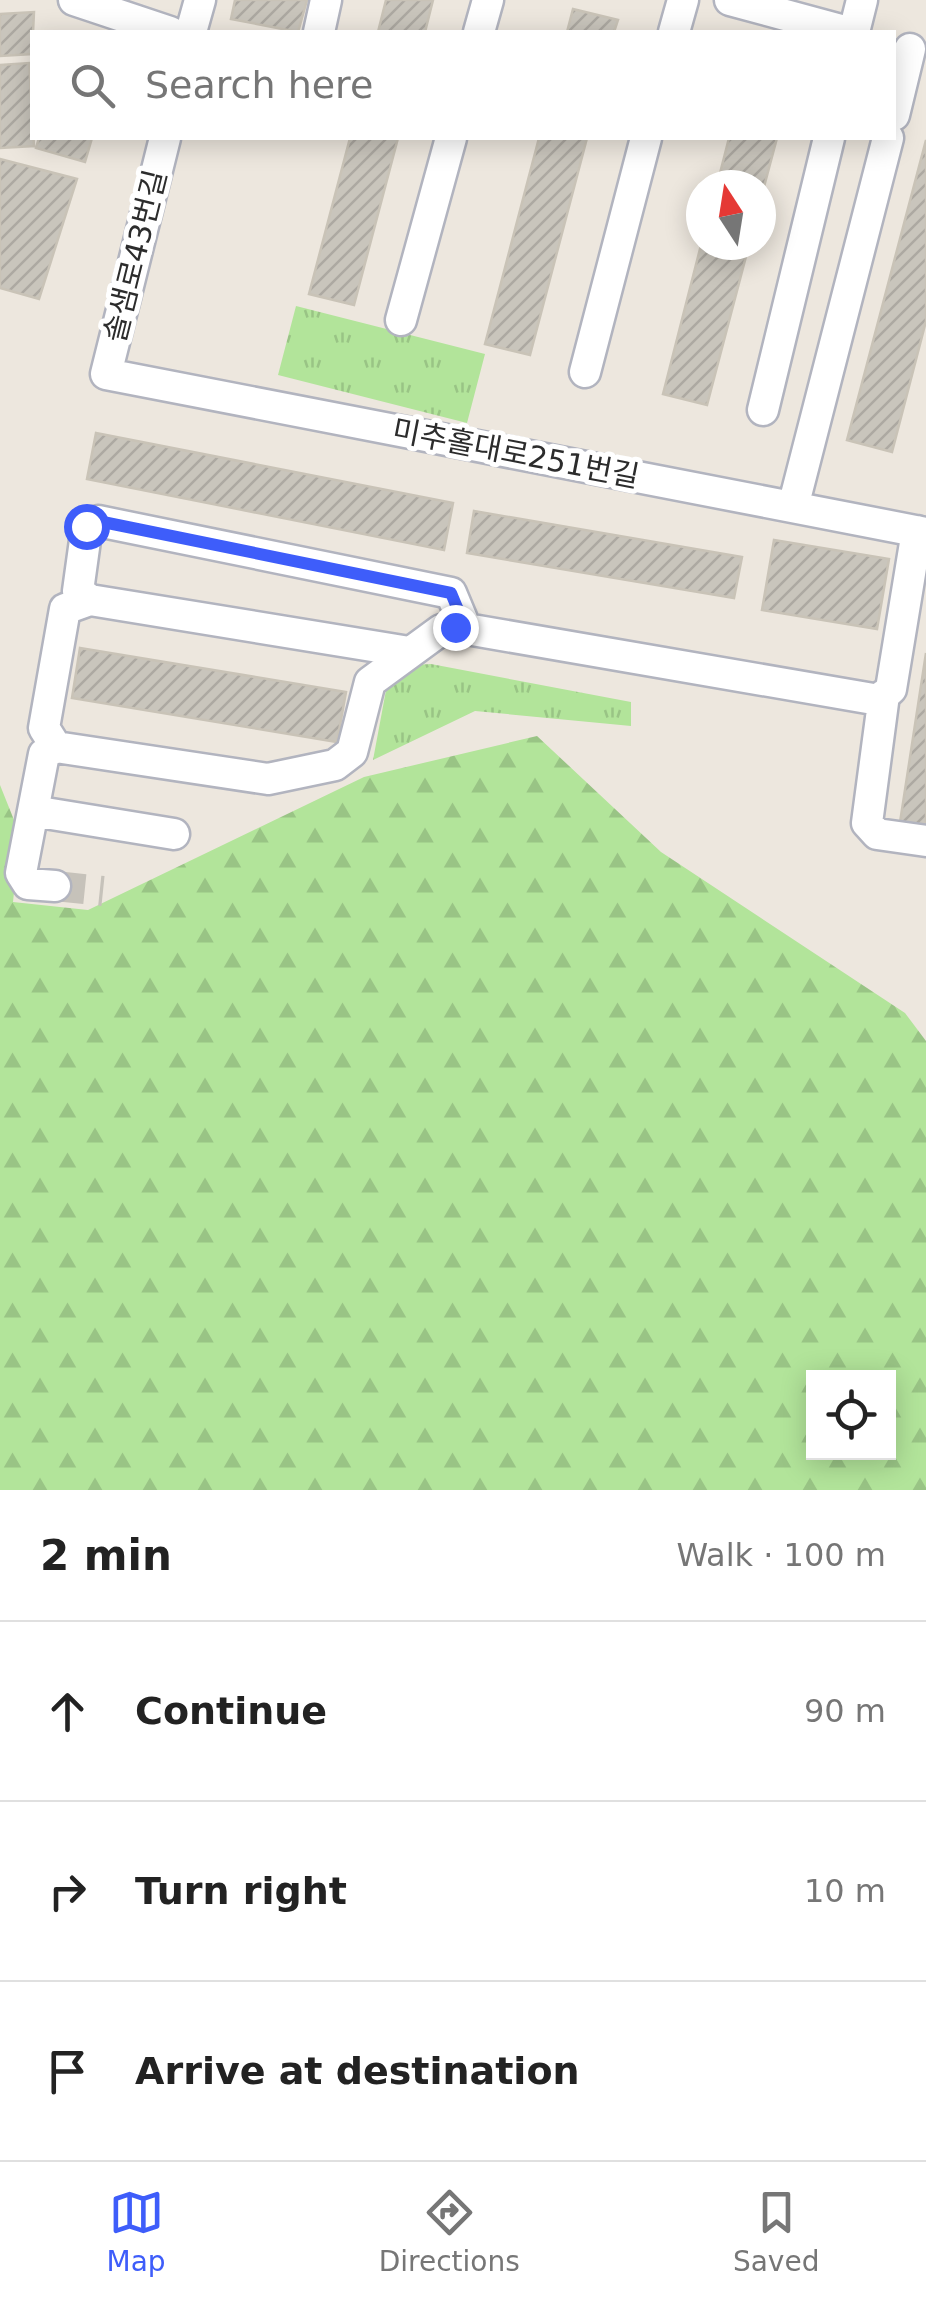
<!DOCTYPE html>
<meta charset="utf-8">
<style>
:root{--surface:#fff;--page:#f6f6f6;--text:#222;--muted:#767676;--line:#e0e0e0;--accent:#3e5dfa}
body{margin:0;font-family:"DejaVu Sans","Noto Sans KR",sans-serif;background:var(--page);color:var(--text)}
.controls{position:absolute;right:30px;bottom:30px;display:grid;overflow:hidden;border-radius:0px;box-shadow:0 5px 25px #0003}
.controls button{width:90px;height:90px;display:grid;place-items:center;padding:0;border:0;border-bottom:2px solid var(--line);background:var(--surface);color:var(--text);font:50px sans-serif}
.compass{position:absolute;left:686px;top:170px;width:90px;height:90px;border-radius:50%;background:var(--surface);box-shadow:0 5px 25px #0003;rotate:348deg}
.stop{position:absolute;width:30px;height:30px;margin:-22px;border:8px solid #3e5dfa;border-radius:50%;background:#fff}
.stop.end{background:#3e5dfa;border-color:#fff;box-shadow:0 2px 10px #0008}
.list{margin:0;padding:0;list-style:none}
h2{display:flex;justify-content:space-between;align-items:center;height:130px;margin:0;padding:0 40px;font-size:42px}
h2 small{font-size:32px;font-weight:400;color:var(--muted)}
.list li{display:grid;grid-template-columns:65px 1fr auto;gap:30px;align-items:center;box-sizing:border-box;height:180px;padding:0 40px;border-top:2px solid var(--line)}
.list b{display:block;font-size:38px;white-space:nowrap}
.list em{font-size:32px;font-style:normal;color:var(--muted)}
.icon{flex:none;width:55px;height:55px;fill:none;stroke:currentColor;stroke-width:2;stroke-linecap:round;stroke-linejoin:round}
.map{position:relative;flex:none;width:926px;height:1490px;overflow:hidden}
.search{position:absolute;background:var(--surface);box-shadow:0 5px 25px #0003;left:30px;right:30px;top:30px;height:110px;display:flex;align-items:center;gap:25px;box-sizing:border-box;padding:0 35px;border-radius:0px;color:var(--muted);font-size:38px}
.sheet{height:670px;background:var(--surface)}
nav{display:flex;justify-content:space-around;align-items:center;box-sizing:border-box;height:140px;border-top:2px solid var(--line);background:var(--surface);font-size:28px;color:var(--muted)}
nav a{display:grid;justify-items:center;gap:5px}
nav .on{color:var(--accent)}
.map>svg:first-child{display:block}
.forest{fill:url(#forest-firs);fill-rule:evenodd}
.park{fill:url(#park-tufts)}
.building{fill:url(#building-hatch);stroke:#c9c3b7;stroke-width:2.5}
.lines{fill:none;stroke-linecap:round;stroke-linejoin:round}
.minor-tunnel{stroke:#c6c2ba;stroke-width:30;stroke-dasharray:30 15;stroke-linecap:butt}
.minor-casing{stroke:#b2b4bf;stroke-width:35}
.minor{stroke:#fff;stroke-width:30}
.route{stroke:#3e5dfa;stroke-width:12}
.labels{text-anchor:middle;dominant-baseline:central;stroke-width:10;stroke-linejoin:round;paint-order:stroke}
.street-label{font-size:30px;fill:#2c2c2c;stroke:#fff}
</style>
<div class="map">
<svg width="926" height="1490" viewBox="0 0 926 1490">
<defs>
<pattern id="forest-firs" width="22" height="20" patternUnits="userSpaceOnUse" patternTransform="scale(2.5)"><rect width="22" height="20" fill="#b2e49a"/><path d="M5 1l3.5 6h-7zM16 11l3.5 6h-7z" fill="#99c485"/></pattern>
<pattern id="park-tufts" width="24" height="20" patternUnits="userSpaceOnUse" patternTransform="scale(2.5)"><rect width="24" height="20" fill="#b2e49a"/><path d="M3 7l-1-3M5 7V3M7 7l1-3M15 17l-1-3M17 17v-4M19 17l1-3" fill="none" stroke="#99c485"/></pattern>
<pattern id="building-hatch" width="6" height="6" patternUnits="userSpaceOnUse" patternTransform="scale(2.5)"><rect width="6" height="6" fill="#c9c5bc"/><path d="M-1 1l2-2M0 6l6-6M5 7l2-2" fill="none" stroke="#ada9a2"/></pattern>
</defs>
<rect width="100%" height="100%" fill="#ede7de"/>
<!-- forest -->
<path class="forest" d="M 537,736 L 661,852 L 905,1013 L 926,1041 L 926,1490 L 0,1490 L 0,785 L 20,835 L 13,902 L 88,910 L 364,777 ZM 814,1378 L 888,1378 L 888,1452 L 814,1452 Z"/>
<!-- park -->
<path class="park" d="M 296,306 L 485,354 L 467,423 L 278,375 Z
M 431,664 L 631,702 L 631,726 L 475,711 L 373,760 L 387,685 L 414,665 Z"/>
<!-- building -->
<path class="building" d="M 235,0 L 307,0 L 298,32 L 231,19 Z
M 386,0 L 433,0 L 425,32 L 378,32 Z
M 573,9 L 618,20 L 614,32 L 567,32 Z
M 34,12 L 32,54 L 0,56 L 0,14 Z
M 29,63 L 34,146 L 0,148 L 0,65 Z
M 39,138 L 92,138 L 85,162 L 36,148 Z
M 350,138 L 398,138 L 354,305 L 309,294 Z
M 539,138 L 587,138 L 530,355 L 485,344 Z
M 729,138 L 777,138 L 761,198 L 761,185 L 717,185 Z
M 926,140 L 926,321 L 892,452 L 847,440 Z
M 0,159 L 77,179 L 39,299 L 0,288 Z
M 701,245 L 749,245 L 707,405 L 663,394 Z
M 96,433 L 453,503 L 444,550 L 87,479 Z
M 474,511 L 742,557 L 734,598 L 467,553 Z
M 774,540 L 889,559 L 877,629 L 762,610 Z
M 80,648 L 346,692 L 337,742 L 72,698 Z
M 926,653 L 926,833 L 899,829 Z"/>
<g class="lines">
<!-- minor-tunnel -->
<path class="minor-tunnel" d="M 55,886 L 103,891"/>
<defs>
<path id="minor" d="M 74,0 L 170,32
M 730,0 L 848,32
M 191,32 L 200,0
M 319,32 L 326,0
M 479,32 L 488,0
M 674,32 L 683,0
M 854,32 L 862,0
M 894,115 L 910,49
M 165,138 L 106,374 L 926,533
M 401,320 L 451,138
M 585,372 L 646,138
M 763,410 L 829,138
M 793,507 L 888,138
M 409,652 L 90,600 L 78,591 L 87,526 L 98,521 L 451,593 L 466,629
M 884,695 L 867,823 L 877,834 L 926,841
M 56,747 L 44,728 L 65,609 L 90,600
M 33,811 L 174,834
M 55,886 L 28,884 L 21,873 L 44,754 L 56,747 L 268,779 L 335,765 L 352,752 L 370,682 L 441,630 L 455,627 L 879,700 L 891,689 L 917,531"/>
</defs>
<!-- minor casing -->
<use href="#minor" class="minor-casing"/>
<!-- minor -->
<use href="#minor" class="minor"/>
</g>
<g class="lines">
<!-- route -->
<path class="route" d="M 86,526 L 98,521 L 451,593 L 466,629 L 455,627"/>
</g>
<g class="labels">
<!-- street labels -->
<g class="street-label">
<text transform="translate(135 256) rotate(-76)">솔샘로43번길</text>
<text transform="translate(516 453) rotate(11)">미추홀대로251번길</text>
</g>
</g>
</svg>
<div class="controls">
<button><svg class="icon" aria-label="locate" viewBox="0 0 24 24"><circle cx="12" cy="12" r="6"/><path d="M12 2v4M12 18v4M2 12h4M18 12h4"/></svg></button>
</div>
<svg class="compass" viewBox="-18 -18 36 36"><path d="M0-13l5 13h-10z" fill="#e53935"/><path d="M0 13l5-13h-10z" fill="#767676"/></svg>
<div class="stop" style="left:86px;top:526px"></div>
<div class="stop end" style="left:455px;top:627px"></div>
<div class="search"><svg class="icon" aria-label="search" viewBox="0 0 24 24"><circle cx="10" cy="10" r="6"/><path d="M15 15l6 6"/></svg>Search here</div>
</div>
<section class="sheet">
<h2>2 min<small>Walk · 100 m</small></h2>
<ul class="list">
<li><svg class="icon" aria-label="ahead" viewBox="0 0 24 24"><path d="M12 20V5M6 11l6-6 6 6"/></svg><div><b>Continue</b></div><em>90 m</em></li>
<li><svg class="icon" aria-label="right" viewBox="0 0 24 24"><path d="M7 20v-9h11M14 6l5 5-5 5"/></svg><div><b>Turn right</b></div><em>10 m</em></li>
<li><svg class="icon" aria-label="arrive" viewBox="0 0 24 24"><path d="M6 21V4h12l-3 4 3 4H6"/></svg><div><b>Arrive at destination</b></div></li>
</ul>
</section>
<nav>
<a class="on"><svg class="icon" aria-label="map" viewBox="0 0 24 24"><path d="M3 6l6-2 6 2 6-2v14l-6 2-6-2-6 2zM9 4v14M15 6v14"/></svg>Map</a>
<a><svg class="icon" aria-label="directions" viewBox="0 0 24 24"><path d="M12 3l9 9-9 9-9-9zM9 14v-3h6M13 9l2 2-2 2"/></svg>Directions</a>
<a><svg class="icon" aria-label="saved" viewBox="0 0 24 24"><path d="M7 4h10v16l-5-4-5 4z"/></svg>Saved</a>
</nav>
